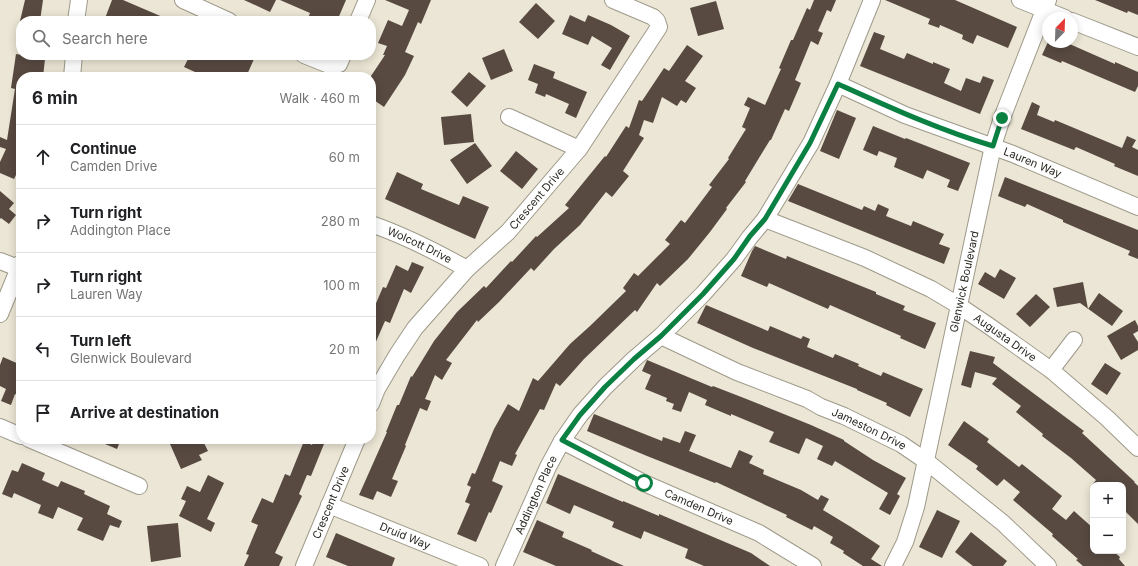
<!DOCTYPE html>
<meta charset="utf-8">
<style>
:root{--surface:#fff;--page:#f2f2f2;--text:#202124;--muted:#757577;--line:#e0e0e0}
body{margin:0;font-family:Inter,sans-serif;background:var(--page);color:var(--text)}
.controls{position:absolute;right:12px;bottom:12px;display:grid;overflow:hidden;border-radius:8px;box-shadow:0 2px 10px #0003}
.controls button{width:36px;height:36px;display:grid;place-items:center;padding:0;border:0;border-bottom:1px solid var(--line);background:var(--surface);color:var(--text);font:20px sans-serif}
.compass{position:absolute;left:1042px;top:12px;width:36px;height:36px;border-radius:50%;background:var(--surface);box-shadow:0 2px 10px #0003;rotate:23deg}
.stop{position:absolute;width:12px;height:12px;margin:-9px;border:3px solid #0b8043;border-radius:50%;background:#fff}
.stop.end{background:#0b8043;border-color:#fff;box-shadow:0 1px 4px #0008}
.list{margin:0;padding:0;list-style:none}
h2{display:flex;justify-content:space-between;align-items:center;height:52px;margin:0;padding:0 16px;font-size:17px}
h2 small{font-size:13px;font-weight:400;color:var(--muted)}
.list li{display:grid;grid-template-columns:26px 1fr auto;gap:12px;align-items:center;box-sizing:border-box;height:64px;padding:0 16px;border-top:1px solid var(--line)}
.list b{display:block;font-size:15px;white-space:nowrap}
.list p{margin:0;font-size:13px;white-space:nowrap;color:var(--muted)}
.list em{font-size:13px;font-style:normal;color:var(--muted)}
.icon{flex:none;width:22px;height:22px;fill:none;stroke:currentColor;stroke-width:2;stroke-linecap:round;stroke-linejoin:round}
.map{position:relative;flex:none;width:1138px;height:566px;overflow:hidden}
.search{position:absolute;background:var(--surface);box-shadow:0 2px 10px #0003;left:16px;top:16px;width:360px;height:44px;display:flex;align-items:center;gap:10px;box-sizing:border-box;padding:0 14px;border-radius:16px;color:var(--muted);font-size:15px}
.panel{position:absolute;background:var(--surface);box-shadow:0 2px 10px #0003;left:16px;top:72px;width:360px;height:372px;border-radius:16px}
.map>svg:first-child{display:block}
.building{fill:#584a41}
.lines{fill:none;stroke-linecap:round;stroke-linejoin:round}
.minor-casing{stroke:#9e9989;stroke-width:18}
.minor{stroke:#fff;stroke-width:16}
.route{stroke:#0b8043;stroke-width:5}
.labels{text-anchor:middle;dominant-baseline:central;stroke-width:4;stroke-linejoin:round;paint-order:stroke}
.street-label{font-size:11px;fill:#2b2923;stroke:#fff}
</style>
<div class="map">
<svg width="1138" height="566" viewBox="0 0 1138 566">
<rect width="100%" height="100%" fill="#ebe6d5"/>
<!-- building -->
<path class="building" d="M 25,0 L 43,0 L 40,21 L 20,21 Z
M 112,0 L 123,0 L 172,21 L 104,21 Z
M 244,0 L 276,0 L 270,12 Z
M 280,0 L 346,0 L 337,21 L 307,21 L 310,13 Z
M 385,0 L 431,0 L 421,24 L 418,22 L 405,52 L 414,56 L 405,75 L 384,107 L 371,98 L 374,94 L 371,92 L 371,76 L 385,55 L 383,55 L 387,46 L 378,43 L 388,20 L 402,26 L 409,10 Z
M 814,0 L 836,0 L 831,12 L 827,10 L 818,31 L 823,33 L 818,45 L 811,41 L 795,80 L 801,83 L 789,111 L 785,109 L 771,140 L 770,140 L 745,181 L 746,182 L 726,208 L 727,209 L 710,232 L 688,259 L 660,286 L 657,283 L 637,312 L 635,310 L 584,359 L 560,386 L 556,383 L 544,410 L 540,409 L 515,454 L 517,455 L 512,466 L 500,461 L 492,481 L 503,486 L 491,513 L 489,512 L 476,542 L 457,534 L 470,504 L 465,502 L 471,487 L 467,485 L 472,473 L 475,474 L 494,429 L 508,404 L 519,411 L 533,378 L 538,381 L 570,344 L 590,326 L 626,291 L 623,288 L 634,273 L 638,276 L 670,244 L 665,240 L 681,220 L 685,223 L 712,187 L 709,185 L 729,159 L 728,158 L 746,129 L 742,127 L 750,108 L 744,105 L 748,97 L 765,105 L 781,69 L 779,68 L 791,40 L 793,40 L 807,8 L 810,10 Z
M 885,0 L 955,0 L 1017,27 L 1008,48 L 977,35 L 973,44 L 962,39 L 963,35 L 940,25 L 939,28 L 928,24 L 930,19 Z
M 1095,0 L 1138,0 L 1138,15 L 1128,11 L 1127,13 Z
M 716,1 L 724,29 L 698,36 L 690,8 Z
M 536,3 L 555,21 L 538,39 L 519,22 Z
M 570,15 L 585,22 L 588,15 L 611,25 L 630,36 L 610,70 L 601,65 L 612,48 L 592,36 L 588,45 L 562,34 Z
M 874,32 L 885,36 L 880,49 L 904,59 L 907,53 L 933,64 L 933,62 L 950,69 L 944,83 L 961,91 L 966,78 L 980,83 L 983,76 L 994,80 L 980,114 L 860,66 Z
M 1048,42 L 1065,42 L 1115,64 L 1115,62 L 1138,72 L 1138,86 L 1135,92 L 1062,61 L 1061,63 L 1042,55 Z
M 687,45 L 703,56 L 685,81 L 696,88 L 686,103 L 681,100 L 677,106 L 662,97 L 653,123 L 644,120 L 639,135 L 644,138 L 623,171 L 629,176 L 612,197 L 606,192 L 580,225 L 554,249 L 534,271 L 531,268 L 499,302 L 478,322 L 477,320 L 446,360 L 452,363 L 442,380 L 435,375 L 425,399 L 431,401 L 427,411 L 420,408 L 405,445 L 406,446 L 392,479 L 398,481 L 391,497 L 377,491 L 373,500 L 359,495 L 387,432 L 386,432 L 397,405 L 399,405 L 411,376 L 412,377 L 434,341 L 457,312 L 484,286 L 486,288 L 511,261 L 512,262 L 536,236 L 537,237 L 569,208 L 565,205 L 605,156 L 606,157 L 626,126 L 629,128 L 639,100 L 642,101 L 664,68 L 669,71 Z
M 504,49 L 513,71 L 491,80 L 482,58 Z
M 16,54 L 45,59 L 43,77 L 21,77 L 21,177 L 16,175 L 14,179 L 0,173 L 0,162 L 6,149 L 0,147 L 0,137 L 7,140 L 15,89 L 11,88 Z
M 190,55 L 245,55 L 254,59 L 246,77 L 206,77 L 184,67 Z
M 534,64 L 555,72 L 553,78 L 587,92 L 576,118 L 565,113 L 569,104 L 546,94 L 545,97 L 535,93 L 538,84 L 528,80 Z
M 469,72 L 486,86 L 467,107 L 451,92 Z
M 1032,102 L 1040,106 L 1037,115 L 1054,122 L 1055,120 L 1122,148 L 1127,136 L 1136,140 L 1132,147 L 1138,150 L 1138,176 L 1114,166 L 1115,164 L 1076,147 L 1074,150 L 1021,129 Z
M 837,110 L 856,118 L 839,159 L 820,151 Z
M 471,114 L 474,142 L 444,145 L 441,117 Z
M 873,126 L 905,139 L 906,138 L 970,163 L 958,191 L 947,187 L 950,180 L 927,170 L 923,179 L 894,167 L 897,158 L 879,151 L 877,156 L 863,150 Z
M 475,143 L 492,166 L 467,184 L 450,160 Z
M 516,151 L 538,169 L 522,189 L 500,171 Z
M 397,172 L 423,184 L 421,189 L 459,205 L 463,196 L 489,207 L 475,239 L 385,199 Z
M 1005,177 L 1138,230 L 1138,259 L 1128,255 L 1130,251 L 1063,222 L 1063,220 L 1027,204 L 1025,207 L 998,196 Z
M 798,184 L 862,210 L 864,206 L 875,211 L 878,204 L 889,209 L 886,216 L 911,226 L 913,221 L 944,234 L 939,244 L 950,248 L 944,264 L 788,201 Z
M 0,191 L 14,203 L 9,209 L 16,215 L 9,224 L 1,218 L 0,219 Z
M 755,246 L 786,259 L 787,256 L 876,292 L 876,294 L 905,306 L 903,310 L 936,323 L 925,349 L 900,338 L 901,336 L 830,305 L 828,309 L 769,283 L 767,287 L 741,276 L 752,251 Z
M 412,262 L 424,267 L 411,293 L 404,289 L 390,323 L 385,321 L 371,353 L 371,315 L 383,287 L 386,288 L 396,265 L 408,271 Z
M 1000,269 L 1016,278 L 1004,299 L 978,284 L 985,272 L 995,278 Z
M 1083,282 L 1088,309 L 1099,293 L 1123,311 L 1112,326 L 1080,303 L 1057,307 L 1053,288 Z
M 1036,294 L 1050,307 L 1030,327 L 1016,314 Z
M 706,305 L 768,331 L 770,326 L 801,339 L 803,336 L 810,339 L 807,347 L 833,358 L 835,354 L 859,364 L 858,366 L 881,376 L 883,372 L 923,389 L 910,417 L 886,405 L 887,403 L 857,390 L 857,389 L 753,348 L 697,323 Z
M 1135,320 L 1138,326 L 1138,331 L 1133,334 L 1138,342 L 1138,350 L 1121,360 L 1107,336 Z
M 970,351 L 995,357 L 993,363 L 1084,431 L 1082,433 L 1135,482 L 1134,482 L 1138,486 L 1138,524 L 1123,509 L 1123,485 L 1092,485 L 1096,480 L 1071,458 L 1042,436 L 1043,434 L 1016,412 L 1021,406 L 992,384 L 997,378 L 975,372 L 971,388 L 961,385 Z
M 3,357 L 21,365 L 21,397 L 15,394 L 11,405 L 1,401 L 6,389 L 0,386 L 0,365 Z
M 647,360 L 712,387 L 713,386 L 749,400 L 811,425 L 844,440 L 844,441 L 873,460 L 906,478 L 897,494 L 900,496 L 890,515 L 879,509 L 888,493 L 835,461 L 832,466 L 817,459 L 823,446 L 806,438 L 799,454 L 769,442 L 774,432 L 731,414 L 731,416 L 705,405 L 707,400 L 689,392 L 681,412 L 672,409 L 674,404 L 666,401 L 667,398 L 645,389 L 651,375 L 642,371 Z
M 1105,363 L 1121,373 L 1107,395 L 1091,384 Z
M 594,414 L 662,441 L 663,437 L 680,443 L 685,431 L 696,435 L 689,451 L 731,468 L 739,450 L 753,456 L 749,463 L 764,470 L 763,474 L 801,490 L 818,500 L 821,495 L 829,499 L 823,510 L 851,527 L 880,546 L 871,559 L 882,566 L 863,566 L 843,553 L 844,551 L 830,543 L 833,537 L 814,526 L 812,530 L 786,517 L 787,515 L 716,482 L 715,483 L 647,456 L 587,431 Z
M 964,421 L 989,439 L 987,442 L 1019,467 L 1022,464 L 1062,496 L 1052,509 L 1066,520 L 1074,511 L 1093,528 L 1093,551 L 1113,551 L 1120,557 L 1119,559 L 1125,566 L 1083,566 L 1076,560 L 1078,559 L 1052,536 L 1053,534 L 1013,500 L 1020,492 L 1004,479 L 997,486 L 976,469 L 978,466 L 948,445 Z
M 93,439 L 121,439 L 117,449 Z
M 174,439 L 202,439 L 208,451 L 199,455 L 202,460 L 181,469 L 170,444 L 175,441 Z
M 314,439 L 326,439 L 311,476 L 307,475 L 299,494 L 302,496 L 275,553 L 283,557 L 279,566 L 244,566 L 249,555 L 246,554 L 258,525 L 251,522 L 262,498 L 273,503 L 285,474 L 290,476 L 304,441 L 312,445 Z
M 22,463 L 45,473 L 42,480 L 58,487 L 61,481 L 85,491 L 84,494 L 110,506 L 107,514 L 122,521 L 119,528 L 110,525 L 103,541 L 77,530 L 83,518 L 58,507 L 53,519 L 38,513 L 41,505 L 14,493 L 12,498 L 2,494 L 12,470 L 18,472 Z
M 558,474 L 623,502 L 623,501 L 659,516 L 659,514 L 751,553 L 770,566 L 704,566 L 685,558 L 688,549 L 644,531 L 641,539 L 612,527 L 614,522 L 574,505 L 570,514 L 546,503 Z
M 208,475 L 224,483 L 207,519 L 215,523 L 211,532 L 179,516 L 186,501 L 181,499 L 187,486 L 200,492 Z
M 937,510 L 960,521 L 942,558 L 919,547 Z
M 537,520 L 564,532 L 562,537 L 592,550 L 591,551 L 624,566 L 556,566 L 523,552 Z
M 178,523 L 181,557 L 151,562 L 147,526 Z
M 971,532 L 1007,561 L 1003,566 L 973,566 L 955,552 Z
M 336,533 L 395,558 L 392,566 L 348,566 L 326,557 Z"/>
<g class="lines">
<defs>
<g id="minor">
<path d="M 183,0 L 229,21"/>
<path d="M 1020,0 L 1065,18"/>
<path d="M 76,21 L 79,0"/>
<path d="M 358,21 L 367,0"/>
<path d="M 1072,21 L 1138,47"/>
<path d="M 304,55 L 329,65 L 339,64 L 343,55"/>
<path d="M 72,77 L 74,55"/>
<path id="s1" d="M 838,84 L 905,115 L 1013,154 L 1138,207"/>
<path d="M 509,117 L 579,149"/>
<path id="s2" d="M 765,219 L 865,258 L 931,289 L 958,305 L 989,326 L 1051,370 L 1107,418 L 1138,448"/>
<path id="s3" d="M 371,224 C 406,236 435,251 467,269"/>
<path d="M 0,261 L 21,269"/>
<path d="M 0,314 L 21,263"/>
<path id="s4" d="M 661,336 L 737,372 L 807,399 L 821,407 L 844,416 L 901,444 L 926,461 L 1003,523 L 1048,566"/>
<path d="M 1051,370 L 1074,340"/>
<path id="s5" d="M 371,404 L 377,389 L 397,355 L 415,328 L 467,269 L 508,232 L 579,149 L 659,27 L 657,21 L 653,17 L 613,0"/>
<path d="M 0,427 L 21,436"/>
<path d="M 29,439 L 139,486"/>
<path id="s6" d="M 562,441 L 644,483 L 759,533 L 813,566"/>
<path id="s7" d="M 329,505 L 480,566"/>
<path id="s8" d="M 304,566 L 357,439"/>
<path id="s9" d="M 504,566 L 548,467 L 562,441 L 580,415 L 605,387 L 634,359 L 661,336 L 703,294 L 734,259 L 750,237 L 765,219 L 811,143 L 838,84 L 872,0"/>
<path id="s10" d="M 893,566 L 905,542 L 916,507 L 993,146 L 1002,118 L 1048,0"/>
</g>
</defs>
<!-- minor casing -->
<use href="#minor" class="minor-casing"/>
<!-- minor -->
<use href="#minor" class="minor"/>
</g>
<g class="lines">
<!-- route -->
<path class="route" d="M 644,483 L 562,440 L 580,415 L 605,387 L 634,359 L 661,336 L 703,294 L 734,259 L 750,236 L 765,219 L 810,143 L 838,84 C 889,107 939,130 993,146 L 1002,118"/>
</g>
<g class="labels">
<!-- street labels -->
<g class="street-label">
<text stroke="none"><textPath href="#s1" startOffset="210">Lauren Way</textPath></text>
<text stroke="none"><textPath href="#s5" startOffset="266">Crescent Drive</textPath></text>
<text stroke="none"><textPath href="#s3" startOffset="53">Wolcott Drive</textPath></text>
<text stroke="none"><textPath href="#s10" startOffset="294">Glenwick Boulevard</textPath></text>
<text stroke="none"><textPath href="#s2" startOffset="269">Augusta Drive</textPath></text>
<text stroke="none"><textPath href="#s4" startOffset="228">Jameston Drive</textPath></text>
<text stroke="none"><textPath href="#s9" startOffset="78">Addington Place</textPath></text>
<text stroke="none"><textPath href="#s8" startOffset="69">Crescent Drive</textPath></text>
<text stroke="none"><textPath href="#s6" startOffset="152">Camden Drive</textPath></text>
<text stroke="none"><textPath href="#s7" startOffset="82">Druid Way</textPath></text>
</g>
</g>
</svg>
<div class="controls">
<button>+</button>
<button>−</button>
</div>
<svg class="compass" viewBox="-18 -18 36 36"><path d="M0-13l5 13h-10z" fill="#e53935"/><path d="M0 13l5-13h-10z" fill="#757577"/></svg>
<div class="stop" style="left:644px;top:483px"></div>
<div class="stop end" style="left:1002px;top:118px"></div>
<div class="search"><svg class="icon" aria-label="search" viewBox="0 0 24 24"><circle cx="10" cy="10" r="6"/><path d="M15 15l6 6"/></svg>Search here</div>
<section class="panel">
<h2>6 min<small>Walk · 460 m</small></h2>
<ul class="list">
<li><svg class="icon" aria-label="ahead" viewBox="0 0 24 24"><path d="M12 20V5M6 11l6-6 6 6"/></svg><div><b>Continue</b><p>Camden Drive</p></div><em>60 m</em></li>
<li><svg class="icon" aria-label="right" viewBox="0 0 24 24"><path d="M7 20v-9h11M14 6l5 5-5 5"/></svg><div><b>Turn right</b><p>Addington Place</p></div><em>280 m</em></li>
<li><svg class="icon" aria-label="right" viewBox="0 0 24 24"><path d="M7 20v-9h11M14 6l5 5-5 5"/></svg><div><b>Turn right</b><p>Lauren Way</p></div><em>100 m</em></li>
<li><svg class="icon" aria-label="left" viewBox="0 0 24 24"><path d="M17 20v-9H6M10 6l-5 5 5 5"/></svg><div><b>Turn left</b><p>Glenwick Boulevard</p></div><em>20 m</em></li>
<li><svg class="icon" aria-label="arrive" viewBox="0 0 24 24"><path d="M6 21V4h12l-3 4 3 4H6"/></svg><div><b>Arrive at destination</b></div></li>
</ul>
</section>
</div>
